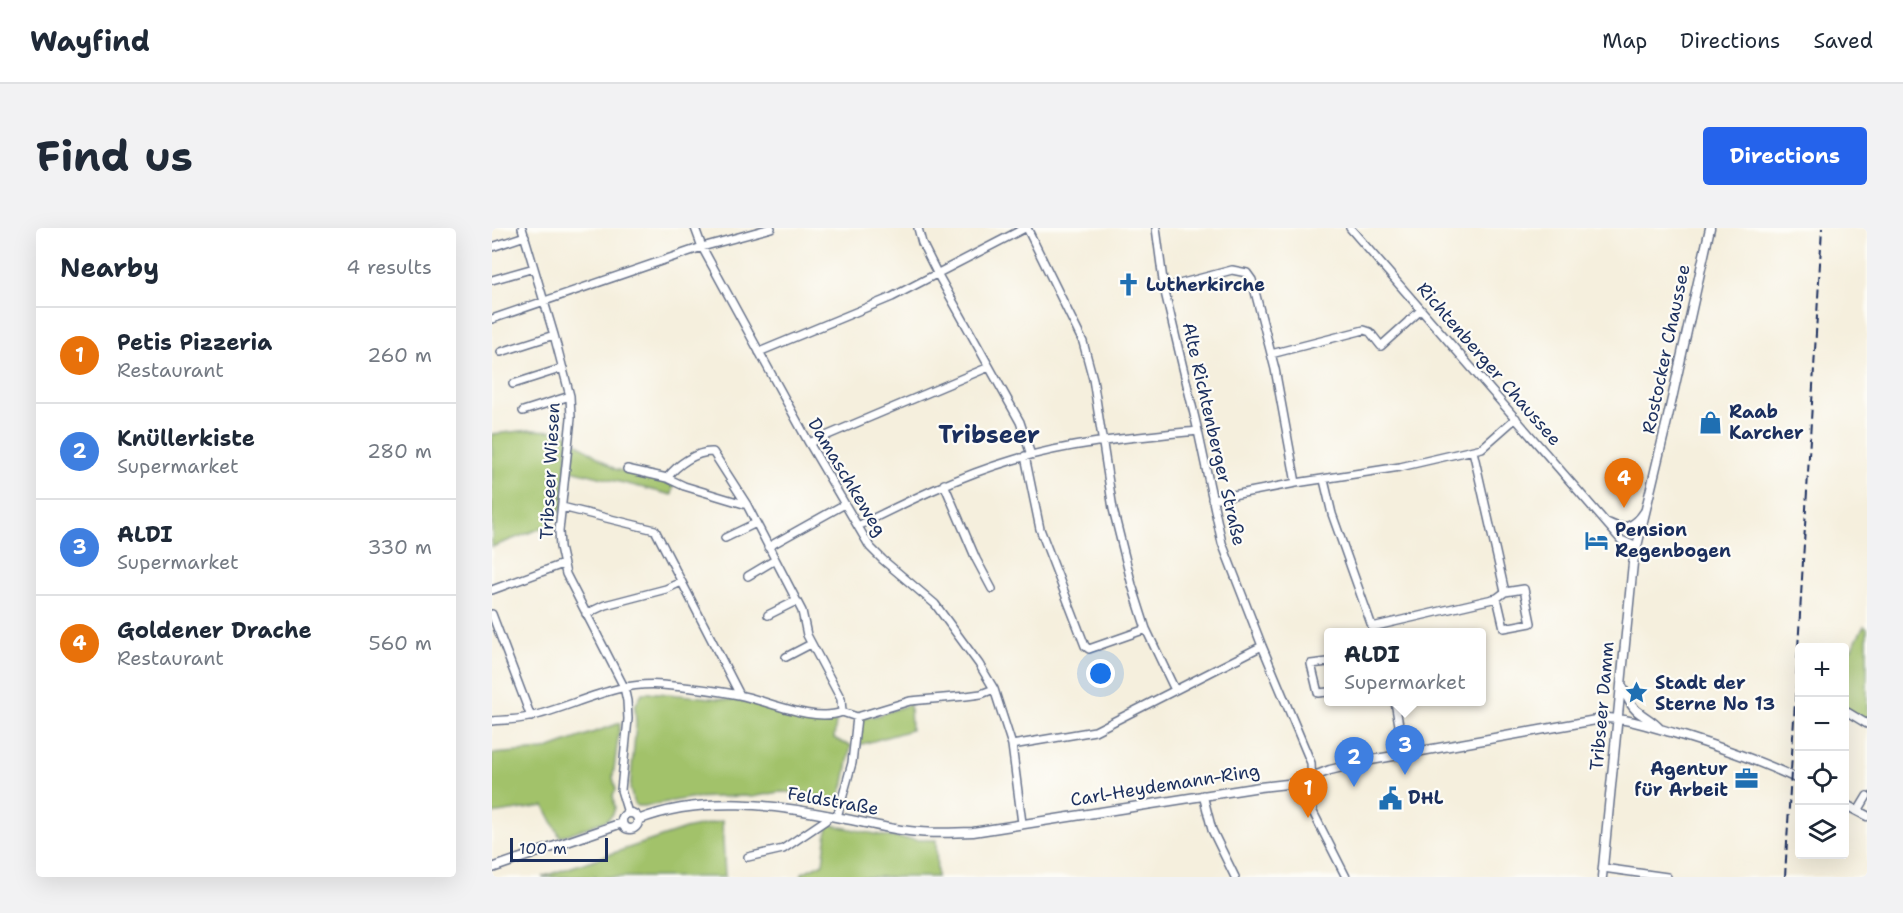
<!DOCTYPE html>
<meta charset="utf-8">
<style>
:root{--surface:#fff;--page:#f2f2f3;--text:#1f2937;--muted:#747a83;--line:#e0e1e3;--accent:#2563eb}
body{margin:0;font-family:"Shantell Sans",sans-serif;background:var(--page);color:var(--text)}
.controls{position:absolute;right:18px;bottom:18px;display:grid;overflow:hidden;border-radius:6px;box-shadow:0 6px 24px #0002}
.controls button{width:54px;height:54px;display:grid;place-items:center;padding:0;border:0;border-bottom:2px solid var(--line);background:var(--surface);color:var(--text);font:30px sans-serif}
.scale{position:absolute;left:18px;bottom:15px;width:98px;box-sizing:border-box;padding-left:6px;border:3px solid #1b2f5e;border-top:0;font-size:16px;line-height:21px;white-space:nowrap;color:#1b2f5e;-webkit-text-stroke:4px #fdfcf7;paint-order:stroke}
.you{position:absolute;left:609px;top:446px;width:21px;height:21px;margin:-15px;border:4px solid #fff;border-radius:50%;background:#1a73e8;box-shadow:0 0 0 9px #1a73e833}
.badge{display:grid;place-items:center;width:39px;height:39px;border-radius:50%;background:var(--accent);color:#fff;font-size:20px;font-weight:700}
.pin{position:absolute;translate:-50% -50px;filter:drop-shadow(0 2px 3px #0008)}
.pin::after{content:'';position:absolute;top:32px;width:21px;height:18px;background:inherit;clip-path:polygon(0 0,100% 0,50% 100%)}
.popup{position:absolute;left:832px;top:400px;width:162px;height:78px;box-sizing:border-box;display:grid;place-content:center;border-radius:6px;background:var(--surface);filter:drop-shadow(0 2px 4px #0005);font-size:20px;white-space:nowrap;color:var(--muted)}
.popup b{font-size:22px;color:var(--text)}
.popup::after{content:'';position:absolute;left:50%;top:100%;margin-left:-12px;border:12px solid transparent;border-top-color:var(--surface)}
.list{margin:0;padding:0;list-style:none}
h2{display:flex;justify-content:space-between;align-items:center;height:78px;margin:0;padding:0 24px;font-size:26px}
h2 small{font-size:20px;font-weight:400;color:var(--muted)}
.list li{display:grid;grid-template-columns:39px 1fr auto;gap:18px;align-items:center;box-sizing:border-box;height:96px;padding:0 24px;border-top:2px solid var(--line)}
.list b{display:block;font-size:22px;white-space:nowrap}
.list p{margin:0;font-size:20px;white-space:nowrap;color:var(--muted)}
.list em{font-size:20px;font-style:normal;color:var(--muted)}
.icon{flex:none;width:33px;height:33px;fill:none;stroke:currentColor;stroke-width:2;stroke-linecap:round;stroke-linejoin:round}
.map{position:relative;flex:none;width:1375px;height:649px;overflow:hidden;border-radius:6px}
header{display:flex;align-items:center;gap:36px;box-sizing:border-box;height:84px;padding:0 30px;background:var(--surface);border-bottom:2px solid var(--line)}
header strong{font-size:28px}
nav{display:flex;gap:33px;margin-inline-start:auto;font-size:21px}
.intro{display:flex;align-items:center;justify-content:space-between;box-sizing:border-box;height:144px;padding:0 36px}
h1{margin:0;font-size:42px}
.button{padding:15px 27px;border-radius:6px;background:var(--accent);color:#fff;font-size:21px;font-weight:700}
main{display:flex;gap:36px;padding:0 36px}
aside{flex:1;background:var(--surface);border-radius:6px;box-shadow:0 6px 24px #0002}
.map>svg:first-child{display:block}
.green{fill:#a2c26a;stroke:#5e7864;stroke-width:1.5}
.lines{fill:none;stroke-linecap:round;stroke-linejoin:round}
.minor-casing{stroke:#67728a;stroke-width:10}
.major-casing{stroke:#67728a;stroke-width:11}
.minor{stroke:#fff;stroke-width:7}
.major{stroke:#fff;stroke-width:8}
.rail{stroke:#1b2f5e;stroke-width:2;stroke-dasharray:9 4.5;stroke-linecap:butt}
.labels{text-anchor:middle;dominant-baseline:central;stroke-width:4.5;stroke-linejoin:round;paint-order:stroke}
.poi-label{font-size:18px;font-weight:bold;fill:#1b2f5e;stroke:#fdfcf7;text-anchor:start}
.street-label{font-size:18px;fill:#1b2f5e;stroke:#fdfcf7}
.district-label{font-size:24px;font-weight:bold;fill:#1b2f5e;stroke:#fdfcf7}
</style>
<header>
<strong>Wayfind</strong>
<nav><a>Map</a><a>Directions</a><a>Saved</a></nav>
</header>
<div class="intro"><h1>Find us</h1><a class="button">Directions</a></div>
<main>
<aside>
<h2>Nearby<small>4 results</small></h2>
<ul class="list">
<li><span class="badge" style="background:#e8710a">1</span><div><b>Petis Pizzeria</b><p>Restaurant</p></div><em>260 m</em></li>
<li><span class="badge" style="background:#3f7fe0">2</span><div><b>Knüllerkiste</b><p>Supermarket</p></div><em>280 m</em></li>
<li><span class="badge" style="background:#3f7fe0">3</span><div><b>ALDI</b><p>Supermarket</p></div><em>330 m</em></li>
<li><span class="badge" style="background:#e8710a">4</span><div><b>Goldener Drache</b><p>Restaurant</p></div><em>560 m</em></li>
</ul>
</aside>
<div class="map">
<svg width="1375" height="649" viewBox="0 0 1375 649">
<rect width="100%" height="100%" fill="#fdfcf7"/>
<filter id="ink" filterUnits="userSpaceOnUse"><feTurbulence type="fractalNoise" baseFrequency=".0167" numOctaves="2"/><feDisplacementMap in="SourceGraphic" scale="12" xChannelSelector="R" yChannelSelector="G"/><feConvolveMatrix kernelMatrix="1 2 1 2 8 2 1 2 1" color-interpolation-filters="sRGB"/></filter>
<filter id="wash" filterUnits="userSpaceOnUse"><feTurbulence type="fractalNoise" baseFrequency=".008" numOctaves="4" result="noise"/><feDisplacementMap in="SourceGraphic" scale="24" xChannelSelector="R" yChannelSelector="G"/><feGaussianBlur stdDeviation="1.35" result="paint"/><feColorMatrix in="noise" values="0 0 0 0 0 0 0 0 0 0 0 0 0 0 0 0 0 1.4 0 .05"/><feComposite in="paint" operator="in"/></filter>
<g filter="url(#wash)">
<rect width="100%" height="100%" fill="#f5efdd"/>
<!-- green -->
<path class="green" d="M 39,202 L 63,203 L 77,207 L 70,279 L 55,298 L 0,319 L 0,206 Z
M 84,214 L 123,241 L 182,257 L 180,267 L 79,242 L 82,216 Z
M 1372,398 L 1375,400 L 1375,496 L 1353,482 L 1352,434 Z
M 150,465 L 166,465 L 250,473 L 313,490 L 344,494 L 342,510 L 351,515 L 359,517 L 352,555 L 346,575 L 331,577 L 321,573 L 319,567 L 315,565 L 288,564 L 260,569 L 252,568 L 198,570 L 153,578 L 146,578 L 142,575 L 138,561 L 144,497 L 143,478 Z
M 418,476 L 419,502 L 364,518 L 367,494 L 369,491 L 387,487 Z
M 128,495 L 121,549 L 124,562 L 121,567 L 123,580 L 121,586 L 115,592 L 68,609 L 52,578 L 0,586 L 0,526 L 52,522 Z
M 230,593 L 233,649 L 50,649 L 193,601 Z
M 336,596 C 374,604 405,613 444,612 L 445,649 L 310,649 L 310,645 L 331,635 Z"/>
</g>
<g filter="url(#ink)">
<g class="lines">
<defs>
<path id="minor" d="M 30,0 L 62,107 L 78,168 L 79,190 L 67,303 L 68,319 L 74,346 L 132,459 L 135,473 L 136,491 L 129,562 L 136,585
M 203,0 L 210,19 L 317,215 L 378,319 L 391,332 L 443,376 L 487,436 L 502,461 L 520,517 L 530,595
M 426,0 L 430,15 L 445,45 L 528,194 L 539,227
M 535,0 L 591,114 L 601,151 L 621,281 L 640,357 L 654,401 L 683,462
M 664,0 L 672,60 L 706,203 L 730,315 L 770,418 L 819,535 L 821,584 L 854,649
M 858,0 L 1129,312 L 1145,319
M 0,19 L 33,8
M 0,52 L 42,40
M 672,60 L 740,42 L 755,45 L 760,52 L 783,141 L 804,255
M 0,91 L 210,19 L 279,0
M 9,124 L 62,107
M 267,124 L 400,69 L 533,0
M 779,126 L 872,102 L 878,104 L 889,118 L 929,82
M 21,156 L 71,140
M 31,183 L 78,168
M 317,215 L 497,139
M 533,228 L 548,301 L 593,418 L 597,421 L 654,401
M 135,241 L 175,250 L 192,258 L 255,277 L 310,383 L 315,407 L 349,471 L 350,484
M 175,250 C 185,237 204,223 221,224 L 255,277
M 832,252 L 840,286 L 882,404
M 452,256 L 484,331 L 500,361
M 720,271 L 804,255 L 908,239 L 990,220 L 1024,190
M 70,279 L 163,302 L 248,467
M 1117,295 C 1132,303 1143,298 1152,284
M 366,298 C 416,273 467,248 521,232 C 581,214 645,209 706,203
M 233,310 L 264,295
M 276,319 L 353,276
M 256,348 L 283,332
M 0,362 L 71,336
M 1005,370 L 1012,400 L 1039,395 L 1032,361 L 1013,364
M 0,386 L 39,489
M 94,386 L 113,377 L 174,361 L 189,354
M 276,387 L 304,373
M 880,399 L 1005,370 L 1013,364 L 981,223
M 294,429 L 319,416
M 836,434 L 819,436 L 826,465 L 836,464
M 903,474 L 912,526
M 1352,482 L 1375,496
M 0,493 C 12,492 24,492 37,489 C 81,479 122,453 170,457 C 195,459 222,462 247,467 C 276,473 322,495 350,484 L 365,489 L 418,473 L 474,468 L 489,466 L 502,461
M 520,517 L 603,503 L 770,418
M 711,567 L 720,602 L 743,649
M 1366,583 L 1375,568
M 345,589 L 360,535 L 365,489
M 256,629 L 291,621 L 334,592 L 335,587
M 1111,640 L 1175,649"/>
<path id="major" d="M 1130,458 C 1135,468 1139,480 1149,486 C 1156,491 1162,494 1168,501
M 1352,576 L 1375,588
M130 593a8 8 0 1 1 16 0a8 8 0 1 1-16 0Z
M 146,592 C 209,567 284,576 349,590 C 372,594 394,601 417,603 C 438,606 460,605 481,604 L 768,559 L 804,555 L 838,542 L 879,532 L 1115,490 C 1138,491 1160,499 1182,505 C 1225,518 1267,532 1308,552
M 0,640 L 130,595
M 1110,649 L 1141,335 L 1175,193 L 1218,0"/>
</defs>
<!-- minor casing -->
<use href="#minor" class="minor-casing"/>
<!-- major casing -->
<use href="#major" class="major-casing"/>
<!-- minor -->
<use href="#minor" class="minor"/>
<!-- major -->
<use href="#major" class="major"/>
<!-- rail -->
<path class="rail" d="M 1293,649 L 1330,0"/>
</g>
</g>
<!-- icons -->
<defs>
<symbol id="church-bare" viewBox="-9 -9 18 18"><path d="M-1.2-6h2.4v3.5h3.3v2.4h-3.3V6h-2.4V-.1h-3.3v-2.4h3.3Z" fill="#1f6fb2" stroke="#fdfcf7" stroke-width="2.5" paint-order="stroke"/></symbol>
<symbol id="shop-bare" viewBox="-9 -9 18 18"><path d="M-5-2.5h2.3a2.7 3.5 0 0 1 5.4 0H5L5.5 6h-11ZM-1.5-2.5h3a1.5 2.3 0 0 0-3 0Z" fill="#1f6fb2" stroke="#fdfcf7" stroke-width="2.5" paint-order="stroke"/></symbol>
<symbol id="hotel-bare" viewBox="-9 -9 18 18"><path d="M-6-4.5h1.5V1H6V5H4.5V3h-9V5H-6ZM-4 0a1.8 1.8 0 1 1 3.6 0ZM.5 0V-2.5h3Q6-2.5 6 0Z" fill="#1f6fb2" stroke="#fdfcf7" stroke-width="2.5" paint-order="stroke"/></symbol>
<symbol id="sight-bare" viewBox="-9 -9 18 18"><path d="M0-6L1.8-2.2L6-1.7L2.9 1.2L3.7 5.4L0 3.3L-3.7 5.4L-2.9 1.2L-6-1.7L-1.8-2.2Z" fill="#1f6fb2" stroke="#fdfcf7" stroke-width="2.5" paint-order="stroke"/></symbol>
<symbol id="office-bare" viewBox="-9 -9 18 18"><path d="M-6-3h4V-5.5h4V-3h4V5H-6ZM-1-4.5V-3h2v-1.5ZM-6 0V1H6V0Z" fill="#1f6fb2" stroke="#fdfcf7" stroke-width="2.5" paint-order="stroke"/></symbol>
<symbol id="civic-bare" viewBox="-9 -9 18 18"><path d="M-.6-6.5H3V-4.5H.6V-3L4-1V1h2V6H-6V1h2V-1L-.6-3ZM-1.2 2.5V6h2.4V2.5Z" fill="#1f6fb2" stroke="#fdfcf7" stroke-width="2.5" paint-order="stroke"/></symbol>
</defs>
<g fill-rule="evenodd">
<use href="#church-bare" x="620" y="40" width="33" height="33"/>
<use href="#shop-bare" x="1202" y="178" width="33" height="33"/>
<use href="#hotel-bare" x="1088" y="296" width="33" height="33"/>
<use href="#sight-bare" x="1128" y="448" width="33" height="33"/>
<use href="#office-bare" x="1238" y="534" width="33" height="33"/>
<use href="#civic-bare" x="882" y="554" width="33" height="33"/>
</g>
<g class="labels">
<!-- poi labels -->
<g class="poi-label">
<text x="654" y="57">Lutherkirche</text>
<text x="1237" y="184">Raab<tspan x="1237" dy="21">Karcher</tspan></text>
<text x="1123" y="302">Pension<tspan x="1123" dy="21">Regenbogen</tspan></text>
<text x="1163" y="455">Stadt der<tspan x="1163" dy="21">Sterne No 13</tspan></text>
<text x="1236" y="541" text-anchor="end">Agentur<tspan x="1236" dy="21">für Arbeit</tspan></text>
<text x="916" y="570">DHL</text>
</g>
<!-- street labels -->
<g class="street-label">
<text transform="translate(1174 121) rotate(-78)">Rostocker Chaussee</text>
<text transform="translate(997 136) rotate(49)">Richtenberger Chaussee</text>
<text transform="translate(722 206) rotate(77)">Alte Richtenberger Straße</text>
<text transform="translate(58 243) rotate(-87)">Tribseer Wiesen</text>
<text transform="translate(355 249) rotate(59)">Damaschkeweg</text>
<text transform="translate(1110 478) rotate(-85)">Tribseer Damm</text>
<text transform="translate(673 557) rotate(-9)">Carl-Heydemann-Ring</text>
<text transform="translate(341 573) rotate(10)">Feldstraße</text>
</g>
<!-- district labels -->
<g class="district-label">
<text x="497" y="207">Tribseer</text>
</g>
</g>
</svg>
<div class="controls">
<button>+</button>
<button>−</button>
<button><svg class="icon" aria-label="locate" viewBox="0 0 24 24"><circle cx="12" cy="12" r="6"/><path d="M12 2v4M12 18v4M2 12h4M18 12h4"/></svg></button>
<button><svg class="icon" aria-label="layers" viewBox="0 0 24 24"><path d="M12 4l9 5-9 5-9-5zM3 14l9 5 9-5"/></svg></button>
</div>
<div class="scale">100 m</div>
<div class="you"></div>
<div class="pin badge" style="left:816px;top:590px;background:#e8710a">1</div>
<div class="pin badge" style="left:862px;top:559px;background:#3f7fe0">2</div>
<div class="pin badge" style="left:913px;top:547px;background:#3f7fe0">3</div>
<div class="popup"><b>ALDI</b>Supermarket</div>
<div class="pin badge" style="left:1132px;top:280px;background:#e8710a">4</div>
</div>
</main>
